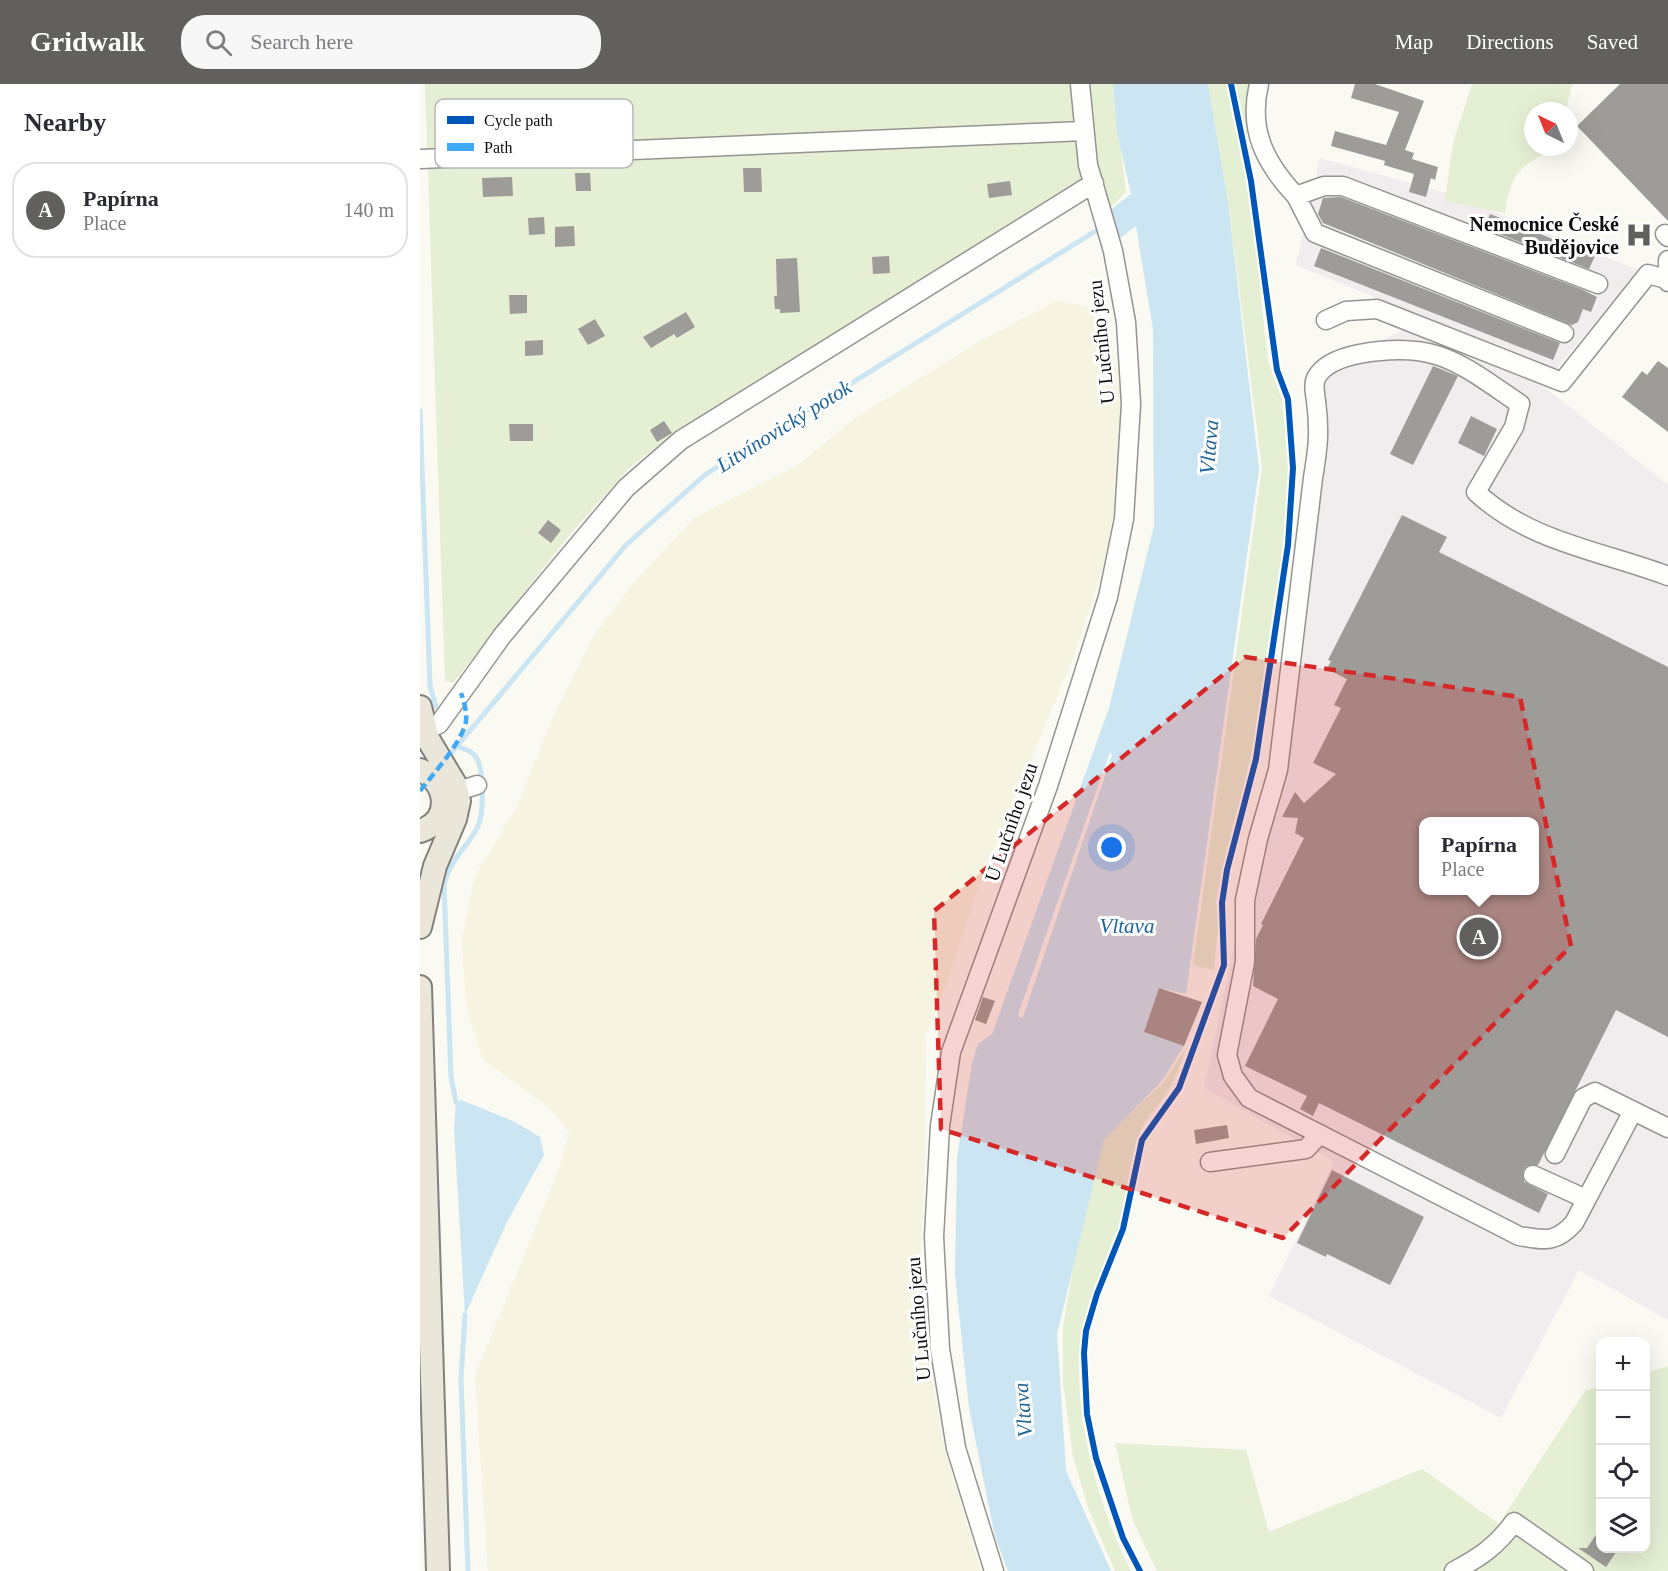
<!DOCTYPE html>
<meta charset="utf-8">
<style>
:root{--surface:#fff;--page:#f7f7f7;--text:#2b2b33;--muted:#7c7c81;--line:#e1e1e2;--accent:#61605e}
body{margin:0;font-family:Georgia,serif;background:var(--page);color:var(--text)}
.controls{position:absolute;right:18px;bottom:18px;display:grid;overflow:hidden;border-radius:12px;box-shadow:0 6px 24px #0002}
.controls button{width:54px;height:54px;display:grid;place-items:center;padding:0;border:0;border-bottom:2px solid var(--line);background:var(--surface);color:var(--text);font:30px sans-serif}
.compass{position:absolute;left:1104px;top:18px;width:54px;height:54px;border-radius:50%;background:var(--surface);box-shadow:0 6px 24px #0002;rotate:317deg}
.you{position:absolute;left:692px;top:764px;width:21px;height:21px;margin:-15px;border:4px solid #fff;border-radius:50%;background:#1a73e8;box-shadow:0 0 0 9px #1a73e833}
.badge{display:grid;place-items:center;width:39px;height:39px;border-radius:50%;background:var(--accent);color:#fff;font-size:20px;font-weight:700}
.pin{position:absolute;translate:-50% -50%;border:3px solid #fff;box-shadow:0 2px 6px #0006}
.popup{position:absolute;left:999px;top:733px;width:120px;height:78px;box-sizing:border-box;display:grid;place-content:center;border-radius:12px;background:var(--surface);filter:drop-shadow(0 2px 4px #0005);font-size:20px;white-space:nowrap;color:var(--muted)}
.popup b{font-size:22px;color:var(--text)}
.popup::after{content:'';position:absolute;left:50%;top:100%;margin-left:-12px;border:12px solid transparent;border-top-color:var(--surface)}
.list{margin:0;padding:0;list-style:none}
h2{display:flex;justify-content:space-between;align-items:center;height:78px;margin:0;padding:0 24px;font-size:26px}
h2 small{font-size:20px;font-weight:400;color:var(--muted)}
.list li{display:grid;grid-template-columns:39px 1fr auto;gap:18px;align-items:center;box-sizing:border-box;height:96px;margin:0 12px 12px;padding:0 12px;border:2px solid var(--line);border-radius:24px}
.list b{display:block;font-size:22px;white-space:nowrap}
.list p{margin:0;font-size:20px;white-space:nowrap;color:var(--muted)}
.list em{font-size:20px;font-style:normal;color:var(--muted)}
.icon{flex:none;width:33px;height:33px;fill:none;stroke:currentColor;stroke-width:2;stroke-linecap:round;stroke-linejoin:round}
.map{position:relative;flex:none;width:1248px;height:1487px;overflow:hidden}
header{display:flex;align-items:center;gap:36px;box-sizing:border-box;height:84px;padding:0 30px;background:var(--accent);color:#fff}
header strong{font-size:28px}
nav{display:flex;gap:33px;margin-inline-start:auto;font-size:21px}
.search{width:420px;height:54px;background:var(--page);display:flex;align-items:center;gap:15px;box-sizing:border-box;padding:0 21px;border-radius:24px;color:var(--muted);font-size:22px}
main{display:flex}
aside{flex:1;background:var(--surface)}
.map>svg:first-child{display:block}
.industrial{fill:#f1edef;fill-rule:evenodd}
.farmland{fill:#f6f4e0}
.green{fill:#e4efd4}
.water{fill:#cbe5f2;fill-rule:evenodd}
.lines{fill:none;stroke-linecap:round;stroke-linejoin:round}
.stream{stroke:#cbe5f2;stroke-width:5}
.building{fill:#9e9c98;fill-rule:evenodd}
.minor-casing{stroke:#949491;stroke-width:21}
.major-casing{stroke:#82817e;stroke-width:26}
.minor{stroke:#fefefd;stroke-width:18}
.major{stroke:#ebe6da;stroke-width:22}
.quiet{stroke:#3fa9f5;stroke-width:4.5;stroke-dasharray:9 4.5;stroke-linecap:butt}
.cycleway-casing{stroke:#fff;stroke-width:10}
.cycleway{stroke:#0057b8;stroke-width:6}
.marked{fill:#d62828;fill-opacity:0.2;stroke:#d62828;stroke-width:4.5;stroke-dasharray:12 8;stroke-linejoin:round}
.labels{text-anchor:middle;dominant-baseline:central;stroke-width:6;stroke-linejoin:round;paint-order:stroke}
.poi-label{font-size:20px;font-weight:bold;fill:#0e0e0e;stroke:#fff;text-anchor:end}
.street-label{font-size:20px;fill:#0e0e0e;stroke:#fff}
.water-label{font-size:21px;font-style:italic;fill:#1f6597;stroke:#fff}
.key{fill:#fff;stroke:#b7b7b7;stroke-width:1.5}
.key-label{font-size:16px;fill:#0e0e0e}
</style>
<header>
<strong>Gridwalk</strong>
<div class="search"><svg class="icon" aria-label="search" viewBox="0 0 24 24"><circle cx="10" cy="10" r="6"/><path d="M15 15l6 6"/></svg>Search here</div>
<nav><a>Map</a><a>Directions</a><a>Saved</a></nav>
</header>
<main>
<aside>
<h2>Nearby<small></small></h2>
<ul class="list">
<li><span class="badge">A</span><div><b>Papírna</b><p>Place</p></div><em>140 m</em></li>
</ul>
</aside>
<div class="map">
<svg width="1248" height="1487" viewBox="0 0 1248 1487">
<rect width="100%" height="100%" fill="#faf9f2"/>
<!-- industrial -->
<path class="industrial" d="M 900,74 L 1033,111 L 1218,186 L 1135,287 L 876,181 Z
M 989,243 L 1117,297 L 1248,401 L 1248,1236 L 1159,1186 L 1081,1334 L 849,1212 L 914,1077 L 784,1004 L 853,680 L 888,358 L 887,295 L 898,276 L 922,265 L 960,257 ZM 1004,738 L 1114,738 L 1114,806 L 1004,806 Z"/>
<!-- farmland -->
<path class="farmland" d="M 636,217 L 666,222 L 691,256 L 704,332 L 702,410 L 680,494 L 655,569 L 555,812 L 530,890 L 506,952 L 505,1083 L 500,1182 L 511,1290 L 525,1366 L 561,1487 L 68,1487 L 55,1292 L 139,1085 L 149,1048 L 128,1023 L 63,975 L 46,924 L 42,857 L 54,794 L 96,725 L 132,636 L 176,548 L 217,495 L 275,433 L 378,381 L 434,335 L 557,259 Z"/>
<!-- green -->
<path class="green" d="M 5,0 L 660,0 L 674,99 L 446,231 L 257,348 L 209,384 L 151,449 L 33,599 L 25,597 Z
M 665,0 L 693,0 L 706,108 L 691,123 L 676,92 Z
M 788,0 L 808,0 L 840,172 L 842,205 L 840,206 L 848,277 L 862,316 L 869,391 L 860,497 L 843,609 L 827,690 L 803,780 L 796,818 L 799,849 L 797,851 L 794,886 L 773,881 L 842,384 L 808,118 Z
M 814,0 L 834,0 L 833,48 L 826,50 Z
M 1052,0 L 1154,0 L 1151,4 L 1146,27 L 1113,27 L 1113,63 L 1134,63 C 1098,86 1092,86 1085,129 L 1025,117 L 1033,59 Z
M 767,963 C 761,977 756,992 749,1005 C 740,1021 726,1032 719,1050 C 708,1081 707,1112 699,1143 C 689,1177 671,1207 664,1241 C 647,1314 677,1422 711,1487 L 695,1487 L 668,1424 L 653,1372 L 643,1298 L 643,1242 L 665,1116 L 682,1056 L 743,999 Z
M 1248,1282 L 1248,1487 L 737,1487 L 713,1437 L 695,1359 L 826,1366 L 849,1448 L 1002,1385 L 1079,1440 L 1165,1307 L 1180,1302 L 1180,1464 L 1226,1464 L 1226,1289 Z"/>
<!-- water -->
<path class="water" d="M 693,0 L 788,0 L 808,118 L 839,385 L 766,910 L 739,904 L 724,948 L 764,962 L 741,998 L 684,1056 L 637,1250 L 646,1387 L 691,1487 L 588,1487 L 575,1453 L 549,1324 L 535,1191 L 537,1074 L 552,979 L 558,960 L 572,950 L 689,624 L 734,442 L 733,245 L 716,142 L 699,155 L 689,127 L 711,110 L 697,48 ZM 690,668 L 692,671 L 603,933 L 600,934 L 598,931 Z
M 41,1016 L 93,1037 L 120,1053 L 124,1071 L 86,1140 L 45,1231 L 34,1044 L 36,1018 Z"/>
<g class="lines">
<!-- stream -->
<path class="stream" d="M 0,327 L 10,602 L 16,623
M 32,668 L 206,461 L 286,390 L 682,143
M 36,1018 L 31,993 L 24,801 C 31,772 47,765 58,742 C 64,730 64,684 56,673 C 51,666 44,665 36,662
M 45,1231 L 41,1295 L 48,1487"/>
</g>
<!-- building -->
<path class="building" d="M 935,0 L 955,0 L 1004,17 L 985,66 L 994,69 L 992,75 L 1018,83 L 1015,96 L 1011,94 L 1006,113 L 989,108 L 994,90 L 964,81 L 965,77 L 911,62 L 915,47 L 966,61 L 979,28 L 931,14 Z
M 1200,0 L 1248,0 L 1248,137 L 1157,42 Z
M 139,38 L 157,38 L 157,54 L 140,54 Z
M 323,84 L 341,84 L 342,108 L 324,108 Z
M 155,89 L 170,89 L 171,107 L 156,107 Z
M 92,93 L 93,112 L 63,113 L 62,94 Z
M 590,97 L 592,111 L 569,114 L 567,100 Z
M 921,113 L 1161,205 L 1177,213 L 1171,228 L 1163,225 L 1158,238 L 1152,241 L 903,139 L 898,130 L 903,114 Z
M 1070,130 L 1175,172 L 1169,185 L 1064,144 Z
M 124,133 L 125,150 L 109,151 L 108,134 Z
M 154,142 L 155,162 L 135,163 L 135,143 Z
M 901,164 L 1140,259 L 1133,276 L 894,182 Z
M 469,172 L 470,189 L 453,190 L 452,173 Z
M 377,174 L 380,228 L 360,229 L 360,225 L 355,225 L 354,212 L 357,212 L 356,175 Z
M 89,211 L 107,211 L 107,229 L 90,230 Z
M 266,228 L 275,243 L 257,254 L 254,250 L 231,264 L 223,253 Z
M 175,235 L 185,252 L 168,261 L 158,245 Z
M 123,256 L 123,271 L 105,272 L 105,257 Z
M 1238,277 L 1248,284 L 1248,348 L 1202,313 L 1222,287 L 1227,291 Z
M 1013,282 L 1038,292 L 993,381 L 970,370 Z
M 1051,332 L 1077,345 L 1064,372 L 1038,359 Z
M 244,337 L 252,349 L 237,358 L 230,346 Z
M 89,340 L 113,340 L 113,357 L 90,357 Z
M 982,431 L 1027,453 L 1019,468 L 1248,583 L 1248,953 L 1196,926 L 1118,1081 L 1107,1082 L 1103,1087 L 1104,1098 L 1128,1110 L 1119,1129 L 899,1019 L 893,1032 L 880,1025 L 887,1012 L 825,982 L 858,915 L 833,902 L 836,855 L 843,841 L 841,840 L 884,754 L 875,749 L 878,734 L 862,733 L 875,708 L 884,719 L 916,690 L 893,679 L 921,624 L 914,621 L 927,595 L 907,585 L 911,577 L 908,576 ZM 1004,738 L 1114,738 L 1114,807 L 1004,807 Z
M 128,436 L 141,446 L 131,459 L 118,449 Z
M 739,904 L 782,918 L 764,962 L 724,948 Z
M 563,913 L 575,917 L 566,940 L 555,936 Z
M 807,1041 L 809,1054 L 776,1060 L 774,1046 Z
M 912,1086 L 1004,1133 L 970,1201 L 907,1170 L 906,1173 L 877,1159 Z
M 1180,1445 L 1180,1464 L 1199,1464 L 1186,1483 L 1158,1464 L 1167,1464 Z"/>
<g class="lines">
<defs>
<path id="minor" d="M 839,0 C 828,46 845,79 876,112 L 904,102 L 923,102 L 1178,200
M 0,75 L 664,47
M 876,112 L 895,149 L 1144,249
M 1245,150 L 1248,153
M 1248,176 L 1248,198
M 906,236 L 926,227 L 957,225 L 1142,298 L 1228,190 L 1246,195
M 6,646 L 19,640 L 82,552 L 206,404 L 261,356 L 674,99
M 38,707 L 57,701
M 1213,1027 L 1154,1139 C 1135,1160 1124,1156 1099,1152 L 829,1014 L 813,992 L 807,971 L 825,878 L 825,816 L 838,755 L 858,686 L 893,394 C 898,364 900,347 896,317 C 895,309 893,301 896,294 C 904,279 924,273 939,270 C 1017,256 1039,279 1100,320 L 1094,343 L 1056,408 C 1109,458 1182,467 1248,492
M 1135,1070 L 1163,1014 L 1175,1008 L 1248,1044
M 790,1078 L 886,1065 L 900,1050
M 1113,1091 L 1166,1115
M 574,1487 L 536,1364 L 520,1265 L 514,1153 L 520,1042 L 531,968 L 628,702 L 688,513 L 704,435 L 711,320 L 706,238 L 693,167 L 668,81 L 660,0
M 1034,1487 C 1059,1474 1077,1462 1094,1438 L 1164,1487"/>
<path id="major" d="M 0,623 L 8,655 L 35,700 L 39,717 L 35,735 L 15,782 L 0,843
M 0,686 C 28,697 33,737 0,747
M 0,903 L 18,1487"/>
</defs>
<!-- minor casing -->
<use href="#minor" class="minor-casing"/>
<!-- major casing -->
<use href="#major" class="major-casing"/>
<!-- minor -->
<use href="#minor" class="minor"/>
<!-- major -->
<use href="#major" class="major"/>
<!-- quiet -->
<path class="quiet" d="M 0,707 C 13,690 43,657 46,637 C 47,627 44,618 41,609"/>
<defs>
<path id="cycleway" d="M 720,1487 L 703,1454 L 676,1374 L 667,1330 L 664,1269 L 666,1247 L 677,1210 L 703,1145 L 722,1056 L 759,1004 L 804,881 L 802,819 L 807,786 L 836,675 L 868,461 L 873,384 L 868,315 L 857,286 L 831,97 L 811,0"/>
</defs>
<!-- cycleway casing -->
<use href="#cycleway" class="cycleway-casing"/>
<!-- cycleway -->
<use href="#cycleway" class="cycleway"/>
</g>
<!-- marked area -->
<path class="marked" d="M 825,573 L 1100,613 L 1151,862 L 863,1154 L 521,1045 L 514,827 Z"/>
<!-- icons -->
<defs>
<symbol id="hospital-bare" viewBox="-9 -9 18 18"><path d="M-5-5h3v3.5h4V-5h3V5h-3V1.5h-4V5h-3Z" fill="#61605e" stroke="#fff" stroke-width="2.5" paint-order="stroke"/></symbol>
</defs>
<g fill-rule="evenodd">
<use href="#hospital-bare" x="1200" y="132" width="38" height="38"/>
</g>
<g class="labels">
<!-- poi labels -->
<g class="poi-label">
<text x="1199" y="140">Nemocnice České<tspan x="1199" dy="23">Budějovice</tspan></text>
</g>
<!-- street labels -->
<g class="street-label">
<text transform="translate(681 258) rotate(-96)">U Lučního jezu</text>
<text transform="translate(591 738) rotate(-71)">U Lučního jezu</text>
<text transform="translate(498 1235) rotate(-95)">U Lučního jezu</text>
</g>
<!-- water labels -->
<g class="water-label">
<text transform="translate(364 342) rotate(-32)">Litvínovický potok</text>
<text transform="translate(789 363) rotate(-85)">Vltava</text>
<text x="707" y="842">Vltava</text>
<text transform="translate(603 1326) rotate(-95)">Vltava</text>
</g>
</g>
<!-- legend -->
<rect x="15" y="15" width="198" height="69" rx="9" class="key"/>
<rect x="27" y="32" width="27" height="8" fill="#0057b8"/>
<rect x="27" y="59" width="27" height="8" fill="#3fa9f5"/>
<g class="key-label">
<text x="64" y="42">Cycle path</text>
<text x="64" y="69">Path</text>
</g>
</svg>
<div class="controls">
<button>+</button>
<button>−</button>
<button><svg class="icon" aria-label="locate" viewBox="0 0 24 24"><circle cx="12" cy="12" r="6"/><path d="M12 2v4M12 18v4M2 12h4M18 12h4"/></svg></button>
<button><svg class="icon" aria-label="layers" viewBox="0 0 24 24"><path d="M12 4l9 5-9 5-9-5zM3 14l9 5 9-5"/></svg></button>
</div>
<svg class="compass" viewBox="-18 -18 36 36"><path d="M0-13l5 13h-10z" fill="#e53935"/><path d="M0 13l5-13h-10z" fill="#7c7c81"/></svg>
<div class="you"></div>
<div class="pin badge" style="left:1059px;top:853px">A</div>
<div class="popup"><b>Papírna</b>Place</div>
</div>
</main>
